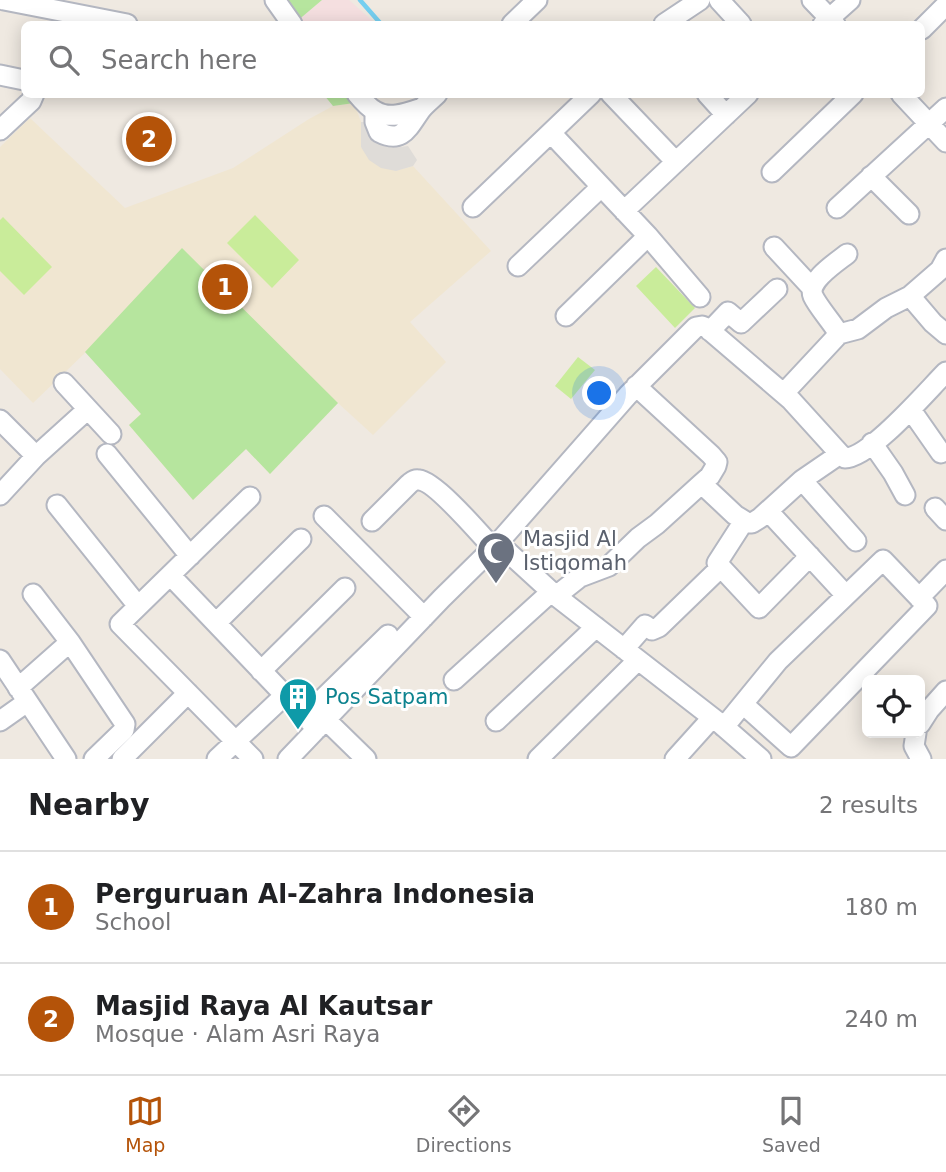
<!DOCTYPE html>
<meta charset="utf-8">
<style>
:root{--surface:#fff;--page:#f6f6f6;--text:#202124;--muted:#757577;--line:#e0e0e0;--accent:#b45309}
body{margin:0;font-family:"DejaVu Sans",sans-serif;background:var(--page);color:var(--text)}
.controls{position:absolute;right:21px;bottom:21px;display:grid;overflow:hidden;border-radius:10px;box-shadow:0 4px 18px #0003}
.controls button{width:63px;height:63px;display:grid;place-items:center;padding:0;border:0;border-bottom:2px solid var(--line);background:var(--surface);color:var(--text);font:35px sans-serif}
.you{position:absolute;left:600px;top:394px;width:24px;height:24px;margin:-18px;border:5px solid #fff;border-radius:50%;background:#1a73e8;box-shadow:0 0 0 10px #1a73e833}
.badge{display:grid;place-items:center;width:46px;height:46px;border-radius:50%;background:var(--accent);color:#fff;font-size:23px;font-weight:700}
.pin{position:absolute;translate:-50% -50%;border:4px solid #fff;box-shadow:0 2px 7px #0006}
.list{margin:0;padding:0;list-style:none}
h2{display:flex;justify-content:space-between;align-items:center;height:91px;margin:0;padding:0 28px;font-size:30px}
h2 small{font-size:23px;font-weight:400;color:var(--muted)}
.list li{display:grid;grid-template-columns:46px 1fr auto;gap:21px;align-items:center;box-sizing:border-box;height:112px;padding:0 28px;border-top:2px solid var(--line)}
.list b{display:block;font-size:26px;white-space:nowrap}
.list p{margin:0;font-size:23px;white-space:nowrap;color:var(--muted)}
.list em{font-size:23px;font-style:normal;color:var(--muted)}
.icon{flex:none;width:38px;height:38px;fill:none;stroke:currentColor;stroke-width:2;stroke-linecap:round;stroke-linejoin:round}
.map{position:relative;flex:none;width:946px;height:759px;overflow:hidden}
.search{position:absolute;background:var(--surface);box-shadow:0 4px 18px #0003;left:21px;right:21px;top:21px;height:77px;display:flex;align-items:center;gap:18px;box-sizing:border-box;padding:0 24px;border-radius:10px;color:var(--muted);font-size:26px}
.sheet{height:315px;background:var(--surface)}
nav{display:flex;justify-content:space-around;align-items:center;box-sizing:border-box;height:98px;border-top:2px solid var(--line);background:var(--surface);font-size:19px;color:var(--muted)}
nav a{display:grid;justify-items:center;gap:4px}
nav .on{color:var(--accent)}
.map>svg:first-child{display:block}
.education{fill:#f0e6d1}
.medical{fill:#f5dfe0}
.green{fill:#b6e59e}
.pitch{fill:#c9ec9a}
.plaza{fill:#dfdcd8}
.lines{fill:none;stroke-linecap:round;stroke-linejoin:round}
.stream{stroke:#75cff0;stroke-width:4.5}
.minor-casing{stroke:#b4b7c1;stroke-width:23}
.minor{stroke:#fff;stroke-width:19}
.labels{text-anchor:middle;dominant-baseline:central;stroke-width:6;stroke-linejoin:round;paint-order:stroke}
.worship-label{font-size:21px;fill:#5b616d;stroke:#fff;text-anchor:start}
.culture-label{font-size:21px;fill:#0d838f;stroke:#fff;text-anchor:start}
</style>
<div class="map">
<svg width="946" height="759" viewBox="0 0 946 759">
<rect width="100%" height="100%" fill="#efe9e1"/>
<!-- education -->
<path class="education" d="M 354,103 L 361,122 L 361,147 L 395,171 L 413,166 L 491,251 L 410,322 L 446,362 L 373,435 L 338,403 L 270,474 L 246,449 L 193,500 L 129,425 L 141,414 L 86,352 L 33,403 L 0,369 L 0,147 L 30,118 L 125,208 L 233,168 L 309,119 L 333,106 Z"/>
<!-- medical -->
<path class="medical" d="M 322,0 L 349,0 L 376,24 L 297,24 L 296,22 Z"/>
<!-- green -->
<path class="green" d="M 280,0 L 322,0 L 296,22 Z
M 324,95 L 346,95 L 354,103 L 333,106 Z
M 182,248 L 338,403 L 270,474 L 246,449 L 193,500 L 129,425 L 141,414 L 85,352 Z"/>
<!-- pitch -->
<path class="pitch" d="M 255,215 L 299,260 L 272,288 L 227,243 Z
M 3,217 L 52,267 L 24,295 L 0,271 L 0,220 Z
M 656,267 L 695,308 L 675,328 L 636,286 Z
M 578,357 L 595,370 L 571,399 L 555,386 Z"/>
<!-- plaza -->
<path class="plaza" d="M 361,122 L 368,122 L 372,135 L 379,143 L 392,148 L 408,146 L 417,160 L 413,166 L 396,171 L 381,168 L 369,160 L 361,147 Z"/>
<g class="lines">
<!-- stream -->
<path class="stream" d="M 360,0 L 381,24"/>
<defs>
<path id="minor" d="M 4,0 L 127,24
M 275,0 L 292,24
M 719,0 L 741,24
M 812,0 L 835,24
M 512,24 L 537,0
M 664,24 L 700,0
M 823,24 L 850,0
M 922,29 L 946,5
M 0,75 L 24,80
M 357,94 C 362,100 368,107 375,111 C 389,120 407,113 422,108
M 611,94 L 676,162
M 707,94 L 726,115
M 901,94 L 946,142
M 375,111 L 375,122 L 379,132 C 402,144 408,128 420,111 C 424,105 431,100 437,94
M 0,130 L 31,101 L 34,94
M 551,133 L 648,236 L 700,297
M 772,172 L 853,94
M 871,176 L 909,214
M 473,207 L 591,94
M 837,208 L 946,108
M 624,211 L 748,94
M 774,247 L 812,288
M 518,266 L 601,187
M 910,296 L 940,270 L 946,259
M 566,316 L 648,236
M 710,331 L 728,312 L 741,323 L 777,289
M 839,334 C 832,322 818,307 813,296 C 807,281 837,262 847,254
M 64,383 L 111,434
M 784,393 L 839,334 L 858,329 L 886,308 L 910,296 L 933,323 L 946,334
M 911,410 L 941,453
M 0,420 L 36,456
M 872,443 L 893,473 L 905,495
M 107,454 L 190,556
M 802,480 L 856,541
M 702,484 L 735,515 L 748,523 L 752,523 L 760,518 L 802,480 L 840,454
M 0,495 L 36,456 L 88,409
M 250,497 L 120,624 L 253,759
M 57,505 L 138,606
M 935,508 L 946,520
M 768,511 L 841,590
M 324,516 L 424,617
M 372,521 L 409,484 C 413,481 414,479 419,480 C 435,481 481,535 493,548
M 744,521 L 717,563 L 759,608 L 810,556
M 498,543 L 556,596 L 722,725 L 761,759
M 170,575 L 317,729
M 33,594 L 70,642 L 125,724 L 124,730 L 94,759
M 556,596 L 580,577 L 609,566 L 638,538 L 657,524 L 701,484 L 710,476 L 716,466 L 717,462 L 711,455 L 636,386
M 919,598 L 946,570
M 216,623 L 301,539
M 624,649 L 645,625 L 652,630 L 659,627 L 721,567
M 0,660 L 66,759
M 261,671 L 345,588
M 454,680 L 551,592
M 18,688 L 70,642
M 304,717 L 388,635
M 326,720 L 366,759
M 0,721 L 27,702
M 496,721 L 596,627
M 920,724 L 929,710 L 946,691
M 724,727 L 778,661 L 883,560 L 927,606 L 791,747 L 743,704
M 916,733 L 914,746 L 921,759
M 122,759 L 188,693
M 217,759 L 284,696
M 288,759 L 442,598 L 498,543 L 628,395 L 696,327 L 702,326 L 707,328 L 791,400 L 840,454 L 845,458 C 870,458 927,391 946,372
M 538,759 L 638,660
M 675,759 L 712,718"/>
</defs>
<!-- minor casing -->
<use href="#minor" class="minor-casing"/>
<!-- minor -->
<use href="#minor" class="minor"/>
</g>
<!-- icons -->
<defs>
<symbol id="mosque-pin" viewBox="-11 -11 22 30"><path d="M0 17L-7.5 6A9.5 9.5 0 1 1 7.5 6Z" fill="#6b7280" stroke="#fff"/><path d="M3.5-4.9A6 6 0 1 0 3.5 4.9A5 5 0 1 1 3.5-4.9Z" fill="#fff"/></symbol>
<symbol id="building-pin" viewBox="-11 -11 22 30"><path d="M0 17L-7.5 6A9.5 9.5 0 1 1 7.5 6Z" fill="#0f9aa8" stroke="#fff"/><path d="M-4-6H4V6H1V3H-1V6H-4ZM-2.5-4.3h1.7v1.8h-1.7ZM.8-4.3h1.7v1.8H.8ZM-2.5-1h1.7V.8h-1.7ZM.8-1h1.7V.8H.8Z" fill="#fff"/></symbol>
</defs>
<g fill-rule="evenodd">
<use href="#mosque-pin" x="474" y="529" width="44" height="60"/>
<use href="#building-pin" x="276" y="675" width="44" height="60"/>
</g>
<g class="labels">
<!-- worship labels -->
<g class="worship-label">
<text x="523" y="539">Masjid Al<tspan x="523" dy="24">Istiqomah</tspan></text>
</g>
<!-- culture labels -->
<g class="culture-label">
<text x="325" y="697">Pos Satpam</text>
</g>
</g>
</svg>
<div class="controls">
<button><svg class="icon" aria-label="locate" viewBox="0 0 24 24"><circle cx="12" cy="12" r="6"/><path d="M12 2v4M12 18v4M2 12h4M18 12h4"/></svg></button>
</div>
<div class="you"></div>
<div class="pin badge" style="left:225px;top:287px">1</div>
<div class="pin badge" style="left:149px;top:139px">2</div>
<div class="search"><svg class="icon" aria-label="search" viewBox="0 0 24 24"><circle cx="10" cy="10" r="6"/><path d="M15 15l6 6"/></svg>Search here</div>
</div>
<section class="sheet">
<h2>Nearby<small>2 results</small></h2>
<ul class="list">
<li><span class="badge">1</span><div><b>Perguruan Al-Zahra Indonesia</b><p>School</p></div><em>180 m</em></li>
<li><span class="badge">2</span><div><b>Masjid Raya Al Kautsar</b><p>Mosque · Alam Asri Raya</p></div><em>240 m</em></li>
</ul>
</section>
<nav>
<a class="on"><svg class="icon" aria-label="map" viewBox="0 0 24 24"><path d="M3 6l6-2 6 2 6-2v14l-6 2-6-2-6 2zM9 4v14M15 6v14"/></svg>Map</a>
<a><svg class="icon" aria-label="directions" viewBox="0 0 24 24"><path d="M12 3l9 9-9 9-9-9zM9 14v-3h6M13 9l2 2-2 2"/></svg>Directions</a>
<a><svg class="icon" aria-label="saved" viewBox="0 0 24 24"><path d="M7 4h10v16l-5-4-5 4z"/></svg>Saved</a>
</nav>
